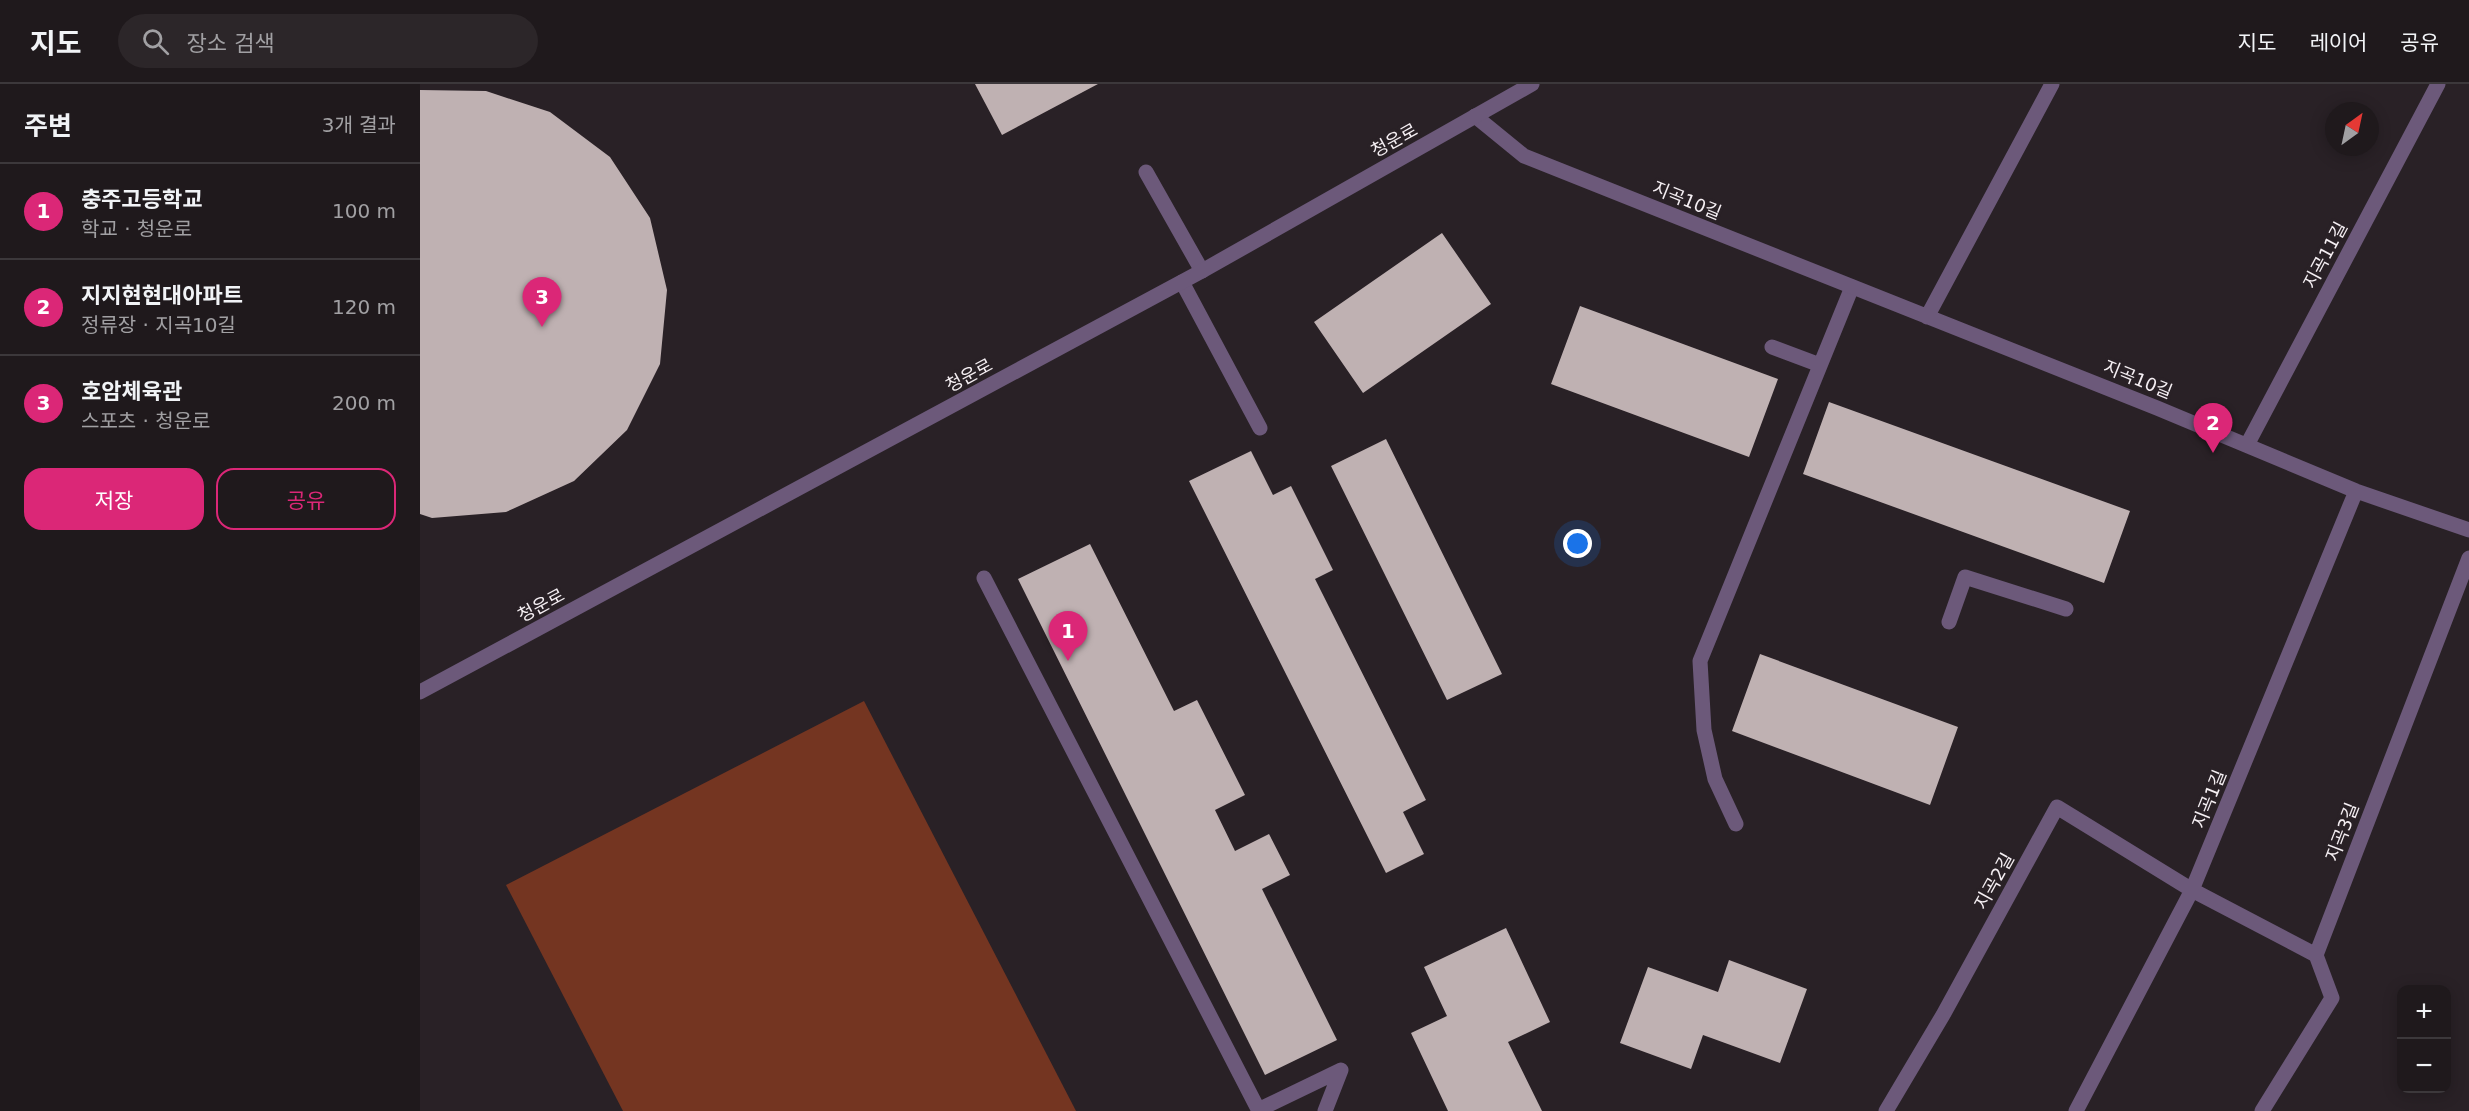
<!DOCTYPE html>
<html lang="ko">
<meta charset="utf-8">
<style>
:root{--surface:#1f191c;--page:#2c2629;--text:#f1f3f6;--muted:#a1a0a3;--line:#3c383b;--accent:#db2777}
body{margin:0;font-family:"DejaVu Sans","Noto Sans KR",sans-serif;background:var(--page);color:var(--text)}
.controls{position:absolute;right:18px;bottom:18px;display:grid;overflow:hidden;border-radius:12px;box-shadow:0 3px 15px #0003}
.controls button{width:54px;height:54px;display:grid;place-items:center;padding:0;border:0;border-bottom:2px solid var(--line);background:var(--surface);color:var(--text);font:30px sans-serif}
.compass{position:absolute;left:1905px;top:18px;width:54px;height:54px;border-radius:50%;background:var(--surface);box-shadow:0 3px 15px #0003;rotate:33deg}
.you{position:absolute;left:1158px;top:460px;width:21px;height:21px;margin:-15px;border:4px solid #fff;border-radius:50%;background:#1a73e8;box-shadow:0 0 0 9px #1a73e833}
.badge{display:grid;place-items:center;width:39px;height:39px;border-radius:50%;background:var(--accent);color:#fff;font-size:20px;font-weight:700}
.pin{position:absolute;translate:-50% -50px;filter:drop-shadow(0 2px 3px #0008)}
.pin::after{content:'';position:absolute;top:32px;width:21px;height:18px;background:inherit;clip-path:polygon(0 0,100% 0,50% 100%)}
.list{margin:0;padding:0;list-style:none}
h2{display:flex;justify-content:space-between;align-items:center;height:78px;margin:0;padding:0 24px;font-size:26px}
h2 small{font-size:20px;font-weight:400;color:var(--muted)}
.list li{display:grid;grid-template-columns:39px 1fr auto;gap:18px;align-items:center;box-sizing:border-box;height:96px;padding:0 24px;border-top:2px solid var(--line)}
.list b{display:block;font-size:22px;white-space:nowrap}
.list p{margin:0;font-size:20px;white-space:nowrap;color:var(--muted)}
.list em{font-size:20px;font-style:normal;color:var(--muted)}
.actions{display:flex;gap:12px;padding:18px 24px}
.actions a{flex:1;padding:14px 0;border:2px solid var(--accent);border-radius:18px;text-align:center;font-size:21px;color:var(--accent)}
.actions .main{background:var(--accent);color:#fff}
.icon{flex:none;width:33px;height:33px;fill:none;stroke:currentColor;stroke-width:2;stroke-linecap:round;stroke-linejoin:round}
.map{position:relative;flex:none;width:2049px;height:1027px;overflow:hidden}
header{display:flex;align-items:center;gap:36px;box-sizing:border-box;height:84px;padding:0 30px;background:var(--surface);border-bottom:2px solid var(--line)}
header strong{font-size:28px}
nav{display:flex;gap:33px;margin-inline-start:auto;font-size:21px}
.search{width:420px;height:54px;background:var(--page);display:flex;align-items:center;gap:15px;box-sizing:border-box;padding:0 21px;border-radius:33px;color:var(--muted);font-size:22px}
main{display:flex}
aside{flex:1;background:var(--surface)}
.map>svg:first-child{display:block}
.green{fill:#743521}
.building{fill:#bfb1b2}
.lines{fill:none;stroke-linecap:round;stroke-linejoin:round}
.service{stroke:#6c597a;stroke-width:15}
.minor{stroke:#6c597a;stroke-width:15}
.tertiary{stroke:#6c597a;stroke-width:15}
.labels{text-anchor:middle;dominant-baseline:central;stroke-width:6;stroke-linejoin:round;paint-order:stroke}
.street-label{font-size:18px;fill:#f5eff3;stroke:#292126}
</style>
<header>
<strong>지도</strong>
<div class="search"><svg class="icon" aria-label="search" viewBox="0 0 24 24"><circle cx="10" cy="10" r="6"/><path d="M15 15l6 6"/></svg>장소 검색</div>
<nav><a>지도</a><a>레이어</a><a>공유</a></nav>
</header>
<main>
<aside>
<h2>주변<small>3개 결과</small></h2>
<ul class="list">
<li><span class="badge">1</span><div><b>충주고등학교</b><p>학교 · 청운로</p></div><em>100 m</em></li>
<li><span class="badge">2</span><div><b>지지현현대아파트</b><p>정류장 · 지곡10길</p></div><em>120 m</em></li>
<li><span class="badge">3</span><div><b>호암체육관</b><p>스포츠 · 청운로</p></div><em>200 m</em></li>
</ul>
<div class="actions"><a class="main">저장</a><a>공유</a></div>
</aside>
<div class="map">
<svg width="2049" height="1027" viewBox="0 0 2049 1027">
<rect width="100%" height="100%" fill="#292126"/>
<!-- green -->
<path class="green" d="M 444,617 L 656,1027 L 203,1027 L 86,801 Z"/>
<!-- building -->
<path class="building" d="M 555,0 L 678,0 L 582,51 Z
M 0,6 L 66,7 L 130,28 L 190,73 L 230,134 L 247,206 L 240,280 L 207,346 L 154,397 L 86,428 L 12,434 L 0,430 Z
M 1022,149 L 1071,220 L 943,309 L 894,238 Z
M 1160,222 L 1358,295 L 1329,373 L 1131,300 Z
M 1409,318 L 1710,427 L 1684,499 L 1383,390 Z
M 966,355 L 1082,590 L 1027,616 L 911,382 Z
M 831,367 L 853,411 L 871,402 L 913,486 L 895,495 L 1006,716 L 983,728 L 1004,770 L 966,789 L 769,397 Z
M 670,460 L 754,627 L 777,616 L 825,711 L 795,726 L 815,767 L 849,750 L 870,791 L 842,805 L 917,956 L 845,991 L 598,495 Z
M 1340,570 L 1538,643 L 1510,721 L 1312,647 Z
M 1086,844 L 1130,938 L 1088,958 L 1122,1027 L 1028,1027 L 991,949 L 1027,932 L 1004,883 Z
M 1309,876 L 1387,905 L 1360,979 L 1283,951 L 1271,985 L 1200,959 L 1228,883 L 1298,908 Z"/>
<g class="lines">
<!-- service -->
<path class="service" d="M 726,88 L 782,187
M 762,198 L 840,344
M 1352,263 L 1400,281
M 564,494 L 839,1027
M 1529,538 L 1545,493 L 1646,525
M 1316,740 L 1295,695 L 1284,646 L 1280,577 L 1432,203
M 838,1026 L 921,986 L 905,1027"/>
<!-- minor -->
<path class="minor" d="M 1055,32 L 1104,72 L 1737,324 L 1936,407 L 2049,446
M 1507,233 L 1632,0
M 1827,361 L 2018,0
M 1466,1027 L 1523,931 L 1637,723 L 1772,806 L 1896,871
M 1656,1027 L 1772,806 L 1936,407
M 1842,1027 L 1912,914 L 1896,871 L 2049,474"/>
<!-- tertiary -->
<path class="tertiary" d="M 0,608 L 782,187 L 1112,0"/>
</g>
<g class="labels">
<!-- street labels -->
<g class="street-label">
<text transform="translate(974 56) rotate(-29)">청운로</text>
<text transform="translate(1267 116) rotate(22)">지곡10길</text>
<text transform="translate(1905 171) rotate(-62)">지곡11길</text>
<text transform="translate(549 291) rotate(-28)">청운로</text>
<text transform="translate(1718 295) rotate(22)">지곡10길</text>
<text transform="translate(121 521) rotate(-28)">청운로</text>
<text transform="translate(1789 715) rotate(-68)">지곡1길</text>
<text transform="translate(1922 748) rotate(-69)">지곡3길</text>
<text transform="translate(1574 797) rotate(-61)">지곡2길</text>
</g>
</g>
</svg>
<div class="controls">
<button>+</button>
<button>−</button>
</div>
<svg class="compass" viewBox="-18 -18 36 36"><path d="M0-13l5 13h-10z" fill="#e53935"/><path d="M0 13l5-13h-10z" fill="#a1a0a3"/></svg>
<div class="you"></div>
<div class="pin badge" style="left:648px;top:577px">1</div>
<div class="pin badge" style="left:1793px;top:369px">2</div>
<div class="pin badge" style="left:122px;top:243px">3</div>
</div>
</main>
